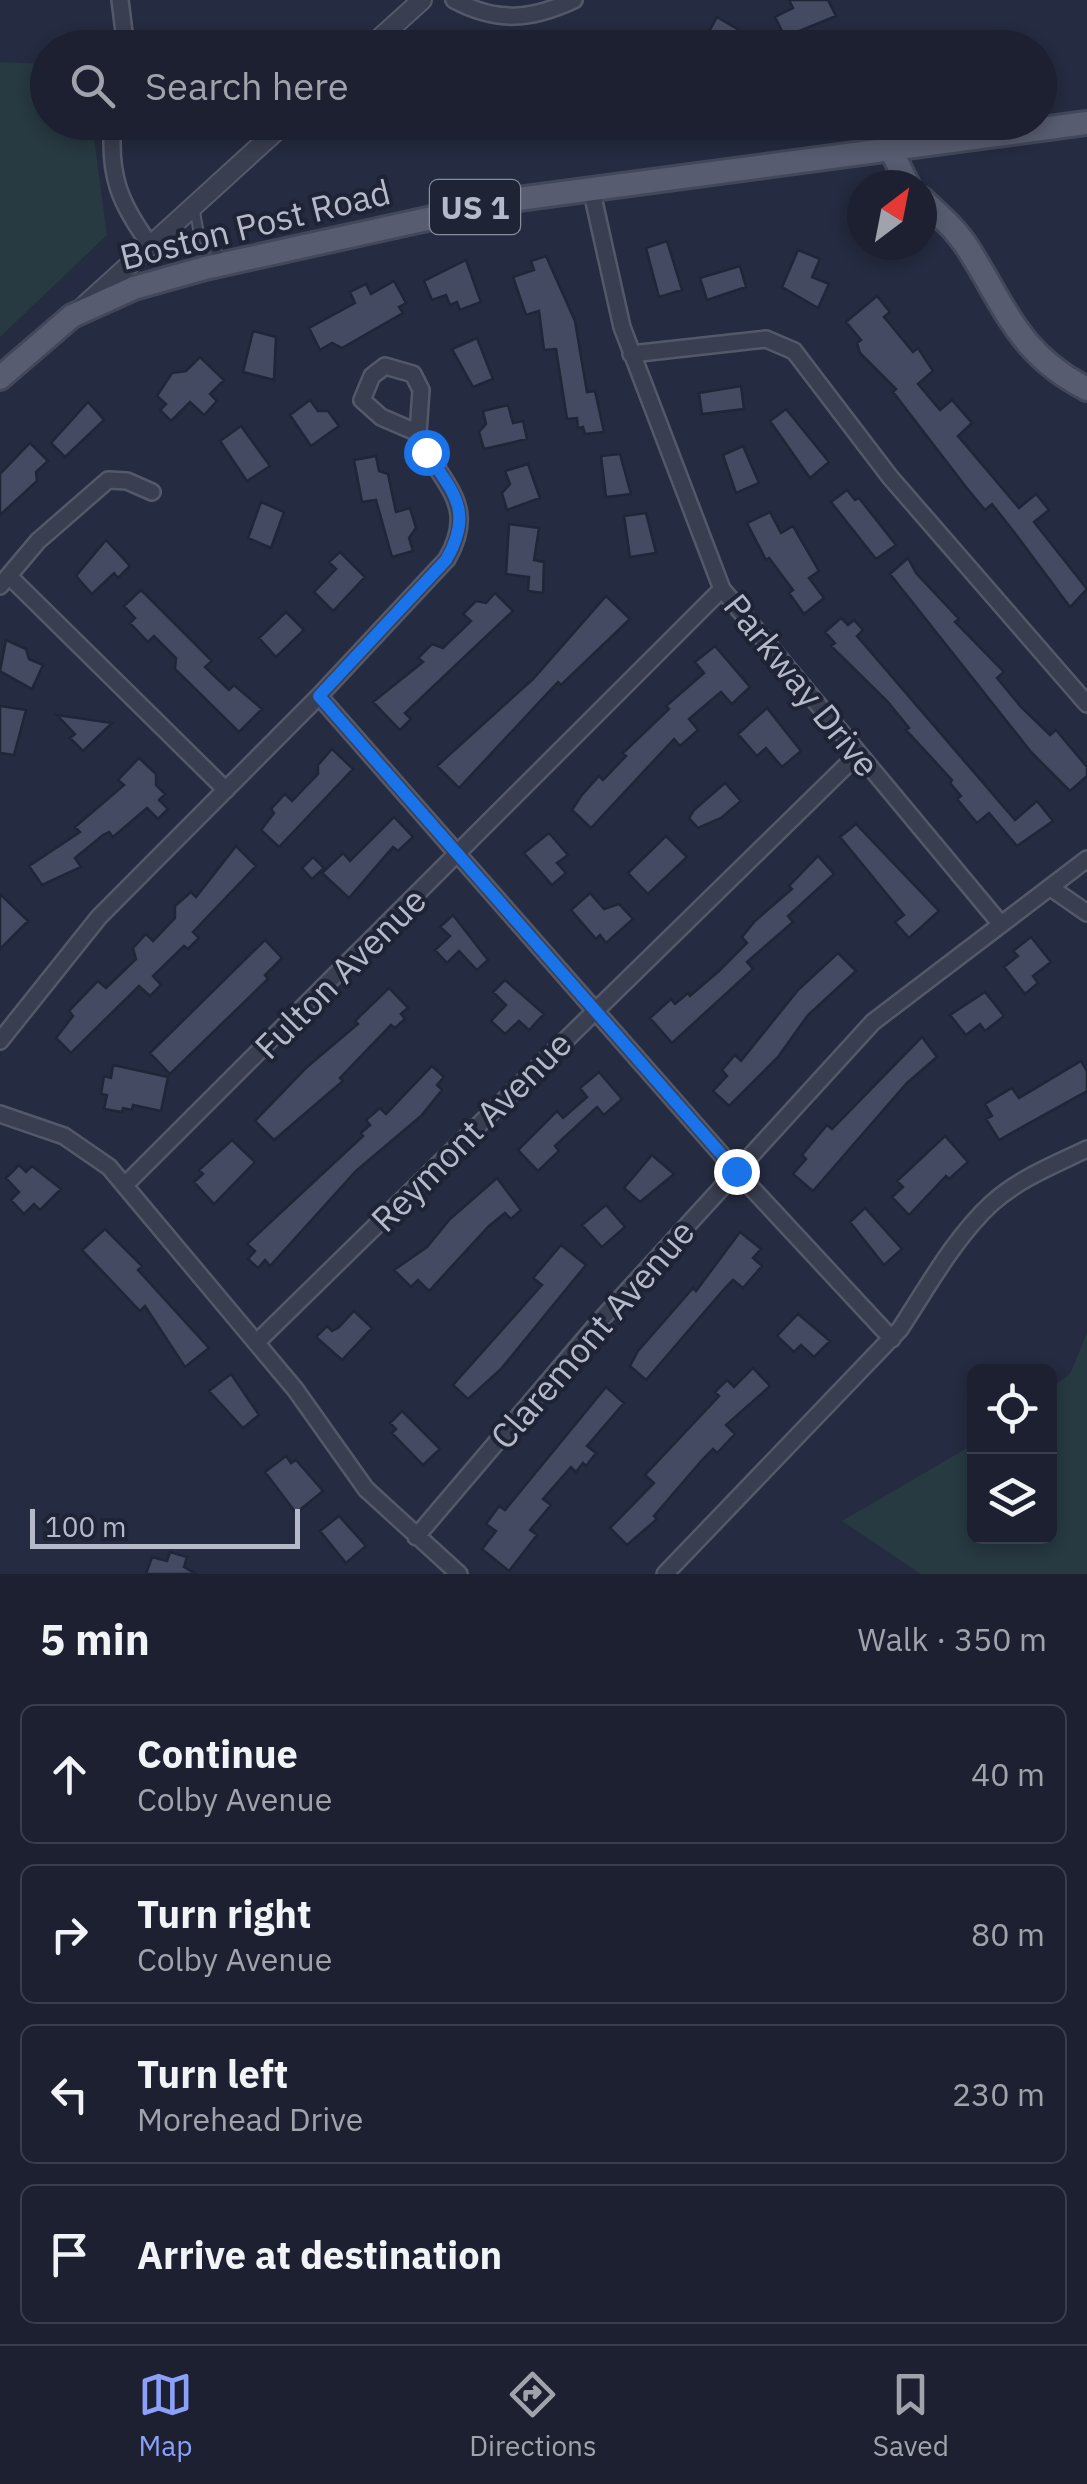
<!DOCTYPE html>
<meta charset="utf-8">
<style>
:root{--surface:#1c2030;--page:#252838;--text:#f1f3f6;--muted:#a0a3ab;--line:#3a3e4c;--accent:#8ba0f9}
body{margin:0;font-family:"IBM Plex Sans",sans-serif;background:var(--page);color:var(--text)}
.controls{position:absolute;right:30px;bottom:30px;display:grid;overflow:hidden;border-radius:15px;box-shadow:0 5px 15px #0003}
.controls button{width:90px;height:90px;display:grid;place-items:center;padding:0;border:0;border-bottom:2px solid var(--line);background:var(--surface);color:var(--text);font:50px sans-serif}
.compass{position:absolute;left:847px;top:170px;width:90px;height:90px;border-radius:50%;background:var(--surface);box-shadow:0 5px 15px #0003;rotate:32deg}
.scale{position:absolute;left:30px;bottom:25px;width:270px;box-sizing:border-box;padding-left:10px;border:5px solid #b5b9ca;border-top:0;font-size:28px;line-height:35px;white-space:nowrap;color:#b5b9ca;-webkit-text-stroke:8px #1e2335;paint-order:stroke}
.stop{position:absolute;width:30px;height:30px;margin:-22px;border:8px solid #1a73e8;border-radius:50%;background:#fff}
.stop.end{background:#1a73e8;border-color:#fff;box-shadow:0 2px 10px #0008}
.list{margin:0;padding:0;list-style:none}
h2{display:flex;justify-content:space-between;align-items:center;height:130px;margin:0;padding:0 40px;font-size:42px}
h2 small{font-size:32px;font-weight:400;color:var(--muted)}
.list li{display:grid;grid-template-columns:65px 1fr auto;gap:30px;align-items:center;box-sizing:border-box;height:140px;margin:0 20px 20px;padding:0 20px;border:2px solid var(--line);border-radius:15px}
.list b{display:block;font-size:38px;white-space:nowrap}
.list p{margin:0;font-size:32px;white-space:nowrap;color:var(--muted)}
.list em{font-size:32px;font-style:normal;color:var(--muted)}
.icon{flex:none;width:55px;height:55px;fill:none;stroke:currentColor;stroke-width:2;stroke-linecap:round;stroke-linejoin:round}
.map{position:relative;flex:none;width:1087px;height:1574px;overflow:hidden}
.search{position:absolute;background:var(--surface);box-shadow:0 5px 15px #0003;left:30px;right:30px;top:30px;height:110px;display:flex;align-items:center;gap:25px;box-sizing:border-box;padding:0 35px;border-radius:55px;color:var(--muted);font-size:38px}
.sheet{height:770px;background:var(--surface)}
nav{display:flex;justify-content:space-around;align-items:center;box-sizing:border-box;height:140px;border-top:2px solid var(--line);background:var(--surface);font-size:28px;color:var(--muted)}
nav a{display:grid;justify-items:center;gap:5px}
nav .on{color:var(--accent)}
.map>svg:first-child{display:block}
.green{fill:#273941}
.building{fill:#434a62;stroke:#202537;stroke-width:2.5}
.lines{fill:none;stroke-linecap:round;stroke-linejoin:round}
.service-casing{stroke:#54596a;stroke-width:12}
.minor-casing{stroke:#54596a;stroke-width:20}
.tertiary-casing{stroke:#54596a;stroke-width:22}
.primary-casing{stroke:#424759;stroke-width:28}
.service{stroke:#393e50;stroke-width:8}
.minor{stroke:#393e50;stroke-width:15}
.tertiary{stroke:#393e50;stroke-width:18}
.primary{stroke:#575c70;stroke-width:22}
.route{stroke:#1a73e8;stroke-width:12}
.labels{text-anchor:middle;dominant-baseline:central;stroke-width:8;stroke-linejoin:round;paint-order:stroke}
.shield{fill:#1e2335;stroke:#888c9d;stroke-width:2.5}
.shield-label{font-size:32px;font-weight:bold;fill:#b5b9ca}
.street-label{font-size:35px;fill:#b5b9ca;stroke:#1e2335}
</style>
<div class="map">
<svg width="1087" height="1574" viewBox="0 0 1087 1574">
<rect width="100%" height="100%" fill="#252b40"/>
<!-- green -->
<path class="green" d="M 0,62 L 47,64 L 48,122 L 92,123 L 107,235 L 0,337 Z
M 1087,1333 L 1087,1574 L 921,1574 L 842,1521 L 974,1444 L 974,1536 L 1050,1536 L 1050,1389 L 1070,1374 Z"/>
<!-- building -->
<path class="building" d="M 789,0 L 828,0 L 836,16 L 785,37 L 775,17 L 793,8 Z
M 717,17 L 739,30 L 729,48 L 700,48 Z
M 667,241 L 682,290 L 659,297 L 646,248 Z
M 798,250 L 820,259 L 812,277 L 829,284 L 818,308 L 782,287 Z
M 546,256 L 575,321 L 587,392 L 595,391 L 604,432 L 585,434 L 583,427 L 578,428 L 577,418 L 567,419 L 556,349 L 544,350 L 539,311 L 526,315 L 513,277 L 534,270 L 531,261 Z
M 466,260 L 481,302 L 460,310 L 457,302 L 450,305 L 446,295 L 432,300 L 424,281 Z
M 740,266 L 746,287 L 707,300 L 700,278 Z
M 394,281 L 406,303 L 399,307 L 403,313 L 342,348 L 332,343 L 320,350 L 309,328 L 355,303 L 350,292 L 366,284 L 371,294 Z
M 877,296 L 890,312 L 884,317 L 913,352 L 918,348 L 933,371 L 918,384 L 940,410 L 952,400 L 972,423 L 958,436 L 1019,508 L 1036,494 L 1049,510 L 1034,522 L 1087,589 L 1070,607 L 1014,532 L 992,504 L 985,510 L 966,487 L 893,392 L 896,389 L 860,353 L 857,343 L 861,340 L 846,322 Z
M 253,331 L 276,337 L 274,380 L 243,372 Z
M 477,338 L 493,379 L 473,387 L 452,349 Z
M 200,357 L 224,380 L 210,394 L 217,401 L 204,415 L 190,402 L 171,421 L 160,410 L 166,404 L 157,396 L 172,373 L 186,371 Z
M 741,386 L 744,409 L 702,414 L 699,393 Z
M 310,400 L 318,411 L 328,411 L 339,426 L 311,446 L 290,415 Z
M 88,402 L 104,420 L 65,457 L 51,443 Z
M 508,405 L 513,423 L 523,421 L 527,439 L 484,449 L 479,432 L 486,424 L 483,411 Z
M 786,409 L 829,462 L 810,478 L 770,421 Z
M 241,426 L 270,466 L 247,481 L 220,441 Z
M 30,443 L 48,461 L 36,472 L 37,481 L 0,515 L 0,474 Z
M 743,446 L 759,483 L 736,493 L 723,455 Z
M 620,454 L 631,494 L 606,497 L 601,456 Z
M 376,456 L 379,471 L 388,474 L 396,512 L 410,508 L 416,528 L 409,538 L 413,551 L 392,557 L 376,500 L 362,502 L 354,460 Z
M 528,464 L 540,498 L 507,510 L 502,493 L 510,484 L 505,471 Z
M 847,490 L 855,500 L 859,498 L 896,545 L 876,559 L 831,502 Z
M 261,502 L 284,512 L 271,548 L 248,538 Z
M 770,512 L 781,533 L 793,526 L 819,571 L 809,578 L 824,598 L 804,614 L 789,593 L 793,590 L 769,558 L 766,560 L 747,523 Z
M 646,513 L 656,553 L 630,557 L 624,516 Z
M 509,524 L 539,528 L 534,560 L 544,562 L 543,593 L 528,591 L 529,577 L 506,574 Z
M 106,540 L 130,566 L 118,578 L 114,573 L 92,594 L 76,576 Z
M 340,552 L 365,577 L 333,611 L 314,592 L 336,569 L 329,562 Z
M 908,558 L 916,573 L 959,619 L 955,622 L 1004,672 L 997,678 L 1021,707 L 1050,735 L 1056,730 L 1087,767 L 1087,776 L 1070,791 L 1031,752 L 890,574 Z
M 141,590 L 212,661 L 205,667 L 229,690 L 234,685 L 262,709 L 239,732 L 175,669 L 176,658 L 154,636 L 148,642 L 130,623 L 135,618 L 124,606 Z
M 495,593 L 513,611 L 405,713 L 411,719 L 400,730 L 373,702 L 423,662 L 418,658 L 432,644 L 443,648 L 471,621 L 463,614 L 476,601 L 486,603 Z
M 606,596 L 630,619 L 561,685 L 558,682 L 459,788 L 437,766 L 533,679 Z
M 286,612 L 304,630 L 276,657 L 259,638 Z
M 841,618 L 848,625 L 854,620 L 863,630 L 857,636 L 1015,820 L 1037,801 L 1053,821 L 1017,846 L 989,813 L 977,823 L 957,799 L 961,796 L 950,783 L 952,780 L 906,730 L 909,728 L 888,702 L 831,646 L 835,643 L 825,632 Z
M 6,640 L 26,649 L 29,659 L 43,665 L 32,689 L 0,671 Z
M 715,646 L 750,687 L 732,704 L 721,692 L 689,719 L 698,730 L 680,746 L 674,739 L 591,828 L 572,810 L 581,796 L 599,776 L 603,780 L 626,756 L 623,753 L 669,709 L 666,706 L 704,673 L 695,662 Z
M 0,706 L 26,710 L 14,755 L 0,753 Z
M 767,708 L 801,751 L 782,767 L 766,748 L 757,756 L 738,734 Z
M 57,715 L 112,723 L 83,751 L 70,738 L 75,734 Z
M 332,749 L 353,769 L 279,847 L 261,830 L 274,813 L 271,809 L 285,794 L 292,801 L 318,774 L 318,765 Z
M 139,758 L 156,774 L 156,785 L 165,794 L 159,800 L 168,809 L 158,819 L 147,808 L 113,837 L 109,832 L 103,835 L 75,858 L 81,867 L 42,885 L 29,866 L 80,832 L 75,827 L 124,785 L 118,780 Z
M 725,783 L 741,801 L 721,818 L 698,828 L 689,818 L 694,810 Z
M 394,817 L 413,837 L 398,851 L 393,847 L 349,898 L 322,873 L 343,853 L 350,861 Z
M 856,824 L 939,911 L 909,938 L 895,922 L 904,915 L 840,837 Z
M 549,833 L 568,855 L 557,863 L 566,873 L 552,885 L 524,853 Z
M 666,836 L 687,857 L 648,894 L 628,873 Z
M 236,846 L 256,866 L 193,932 L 199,938 L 188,949 L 184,946 L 153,976 L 161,985 L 150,996 L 139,986 L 71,1053 L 56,1038 L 73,1016 L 69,1011 L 98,981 L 106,988 L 136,959 L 133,948 L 146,934 L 153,941 L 175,918 L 175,906 L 191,892 L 196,897 Z
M 818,856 L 834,874 L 788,916 L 793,922 L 747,962 L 753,969 L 672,1043 L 650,1018 L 671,999 L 675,1004 L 688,993 L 690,996 L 719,971 L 747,943 L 742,937 L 755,921 L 792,889 L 789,886 Z
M 313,857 L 324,868 L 312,879 L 302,868 Z
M 590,893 L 604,909 L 619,904 L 633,919 L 606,943 L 600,935 L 596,939 L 571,910 Z
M 0,894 L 28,921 L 0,949 Z
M 453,915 L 488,960 L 477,970 L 459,951 L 447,963 L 435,950 L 450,936 L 440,927 Z
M 1031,937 L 1051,962 L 1033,976 L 1038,983 L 1025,994 L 1004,967 L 1018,956 L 1013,951 Z
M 265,940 L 282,958 L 265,975 L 268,979 L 170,1074 L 150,1053 Z
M 838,953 L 856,971 L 808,1015 L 778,1057 L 729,1106 L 713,1091 L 727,1076 L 722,1070 L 735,1055 L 741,1061 L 798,990 Z
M 505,980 L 544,1014 L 529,1030 L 519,1021 L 505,1034 L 491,1021 L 506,1005 L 493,992 Z
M 389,988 L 408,1008 L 401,1014 L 405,1019 L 395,1028 L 391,1025 L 340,1078 L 343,1081 L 274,1140 L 255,1121 L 307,1067 L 358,1024 L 355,1021 Z
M 985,992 L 1004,1016 L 985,1031 L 980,1024 L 966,1035 L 950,1015 Z
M 922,1037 L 937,1057 L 907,1083 L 813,1191 L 793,1174 L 806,1159 L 802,1155 L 827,1125 L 832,1129 Z
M 1081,1061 L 1087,1071 L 1087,1091 L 999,1140 L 986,1119 L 992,1116 L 985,1104 L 1012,1088 L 1019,1098 Z
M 113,1065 L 168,1077 L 161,1111 L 133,1105 L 132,1110 L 123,1108 L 122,1112 L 104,1109 L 107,1095 L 101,1094 L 104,1076 L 111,1078 Z
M 432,1066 L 444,1077 L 437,1085 L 442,1090 L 421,1116 L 356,1171 L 270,1266 L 265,1260 L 258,1268 L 248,1259 L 255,1251 L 247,1244 L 363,1136 L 361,1133 L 370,1125 L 366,1120 L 380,1108 L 386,1114 Z
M 599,1072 L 622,1099 L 604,1115 L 597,1107 L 555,1146 L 559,1151 L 538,1171 L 518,1150 L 557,1111 L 563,1118 L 587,1097 L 580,1088 Z
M 945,1136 L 968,1162 L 949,1179 L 946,1176 L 909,1215 L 892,1197 L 903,1187 L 897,1181 Z
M 232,1140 L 255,1162 L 214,1204 L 194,1182 L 203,1174 L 199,1170 Z
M 652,1155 L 674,1174 L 640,1202 L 624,1188 Z
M 19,1165 L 26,1172 L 32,1166 L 61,1189 L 40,1210 L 34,1204 L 24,1214 L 11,1200 L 19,1192 L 6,1178 Z
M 497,1178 L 521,1210 L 511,1219 L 505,1213 L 489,1226 L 429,1291 L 418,1280 L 411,1287 L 394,1270 L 427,1247 L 450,1219 Z
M 606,1205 L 625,1227 L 602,1247 L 582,1225 Z
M 865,1208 L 902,1249 L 884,1265 L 850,1222 Z
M 105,1229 L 142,1266 L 138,1270 L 209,1348 L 185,1367 L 145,1306 L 140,1311 L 82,1250 Z
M 740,1232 L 761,1249 L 753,1258 L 762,1266 L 743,1288 L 733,1280 L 725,1288 L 646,1380 L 630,1366 L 638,1351 L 693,1288 L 696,1291 Z
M 561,1245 L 586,1265 L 501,1369 L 468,1399 L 453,1385 L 542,1285 L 533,1278 Z
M 354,1311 L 372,1328 L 342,1360 L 316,1337 L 327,1326 L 332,1331 L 338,1328 Z
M 798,1314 L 830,1341 L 814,1357 L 801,1345 L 794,1352 L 777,1336 Z
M 753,1368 L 770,1386 L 726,1425 L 735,1434 L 717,1453 L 713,1449 L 702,1460 L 654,1516 L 657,1519 L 627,1545 L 610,1528 L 654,1483 L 645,1475 L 719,1396 L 715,1392 L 727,1380 L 734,1387 Z
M 231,1374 L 259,1415 L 243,1428 L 209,1391 Z
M 606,1387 L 624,1403 L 587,1446 L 596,1453 L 586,1466 L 583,1463 L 576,1472 L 571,1467 L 543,1499 L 551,1505 L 530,1530 L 537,1535 L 509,1571 L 482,1549 L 496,1531 L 486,1524 L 499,1506 L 505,1510 Z
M 402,1411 L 440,1449 L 423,1465 L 392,1433 L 396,1429 L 390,1423 Z
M 286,1456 L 291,1463 L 296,1460 L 323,1491 L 296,1513 L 265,1472 Z
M 339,1516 L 366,1546 L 346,1563 L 320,1531 Z
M 170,1552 L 187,1557 L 184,1567 L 196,1574 L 146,1574 L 152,1557 L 167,1561 Z"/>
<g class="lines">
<defs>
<path id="service" d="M 195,211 L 199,235 L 224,260"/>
<path id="minor" d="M 120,0 L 126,48
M 454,0 C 497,23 531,20 574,0
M 113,122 C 108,176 120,204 151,246
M 591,188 L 622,327 L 722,589 L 999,922
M 631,354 L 766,339 L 794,351 L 890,477 L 1087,704
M 385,366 L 413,374 L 421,390 L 418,433 L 381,417 L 362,400 L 372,376 Z
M 9,576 L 226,790
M 0,586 L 38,541 L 108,480 L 127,481 L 152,492
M 319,696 L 736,1171 L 892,1339
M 1051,888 L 1087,913
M 0,1041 L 99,917 L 319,696 L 447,559 C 480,501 438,484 418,433
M 0,1114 L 64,1136 L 109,1167 L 295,1389 L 366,1489 L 459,1574
M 125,1185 L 722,589
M 257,1342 L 858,754
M 416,1537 L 598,1323 L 873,1022 L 1087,859
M 665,1574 L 900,1329 C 927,1288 955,1237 992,1203 C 1020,1178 1054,1165 1087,1149"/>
<path id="tertiary" d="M 369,48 L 422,0
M 83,307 L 286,122"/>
<path id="primary" d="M 890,148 L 908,185
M 922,199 C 939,215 957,230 969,250 C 1007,310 1019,354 1087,389
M 0,378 L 72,316 L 134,288 L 205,268 L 518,199 L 1087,123"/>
</defs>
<!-- service casing -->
<use href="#service" class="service-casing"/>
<!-- minor casing -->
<use href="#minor" class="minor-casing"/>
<!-- tertiary casing -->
<use href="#tertiary" class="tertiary-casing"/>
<!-- primary casing -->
<use href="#primary" class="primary-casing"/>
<!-- service -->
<use href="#service" class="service"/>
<!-- minor -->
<use href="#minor" class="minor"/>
<!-- tertiary -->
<use href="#tertiary" class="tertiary"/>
<!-- primary -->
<use href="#primary" class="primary"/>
</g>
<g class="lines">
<!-- route -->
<path class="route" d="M 426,452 C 454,493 474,512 446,560 L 319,696 L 736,1171"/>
</g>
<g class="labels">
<!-- shield labels -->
<rect class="shield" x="430" y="180" width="90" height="54" rx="8"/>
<g class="shield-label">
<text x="475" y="207">US 1</text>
</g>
<!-- street labels -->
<g class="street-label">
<text transform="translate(255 224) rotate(-14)">Boston Post Road</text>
<text transform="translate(802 685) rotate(51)">Parkway Drive</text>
<text transform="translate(340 973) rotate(-45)">Fulton Avenue</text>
<text transform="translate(471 1131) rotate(-45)">Reymont Avenue</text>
<text transform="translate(592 1334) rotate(-49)">Claremont Avenue</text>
</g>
</g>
</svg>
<div class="controls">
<button><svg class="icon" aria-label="locate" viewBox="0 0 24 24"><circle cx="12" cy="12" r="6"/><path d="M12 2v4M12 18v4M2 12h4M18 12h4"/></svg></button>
<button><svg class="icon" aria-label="layers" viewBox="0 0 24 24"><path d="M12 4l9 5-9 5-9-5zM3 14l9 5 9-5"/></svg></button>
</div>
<svg class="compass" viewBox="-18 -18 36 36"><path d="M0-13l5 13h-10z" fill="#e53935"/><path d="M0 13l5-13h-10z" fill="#a0a3ab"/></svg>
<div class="scale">100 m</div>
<div class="stop" style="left:426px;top:452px"></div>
<div class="stop end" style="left:736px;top:1171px"></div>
<div class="search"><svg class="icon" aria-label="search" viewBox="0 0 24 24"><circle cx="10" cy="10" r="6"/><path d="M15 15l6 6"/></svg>Search here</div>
</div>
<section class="sheet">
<h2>5 min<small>Walk · 350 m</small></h2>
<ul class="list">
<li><svg class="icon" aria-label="ahead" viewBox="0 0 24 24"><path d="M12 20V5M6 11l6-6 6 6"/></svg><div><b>Continue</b><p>Colby Avenue</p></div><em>40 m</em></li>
<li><svg class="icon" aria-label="right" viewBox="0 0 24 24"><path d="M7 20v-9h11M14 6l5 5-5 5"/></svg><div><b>Turn right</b><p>Colby Avenue</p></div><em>80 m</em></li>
<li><svg class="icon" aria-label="left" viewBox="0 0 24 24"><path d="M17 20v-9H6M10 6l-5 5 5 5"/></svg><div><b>Turn left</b><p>Morehead Drive</p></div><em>230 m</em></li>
<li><svg class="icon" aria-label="arrive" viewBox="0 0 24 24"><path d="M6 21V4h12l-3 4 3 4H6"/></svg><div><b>Arrive at destination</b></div></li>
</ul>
</section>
<nav>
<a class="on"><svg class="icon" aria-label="map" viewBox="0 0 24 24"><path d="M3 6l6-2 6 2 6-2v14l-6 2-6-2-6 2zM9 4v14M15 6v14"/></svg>Map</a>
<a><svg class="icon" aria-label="directions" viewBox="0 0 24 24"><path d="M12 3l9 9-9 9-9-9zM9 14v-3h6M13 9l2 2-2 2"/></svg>Directions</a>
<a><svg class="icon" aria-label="saved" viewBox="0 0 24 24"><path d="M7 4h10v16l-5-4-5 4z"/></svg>Saved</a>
</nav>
